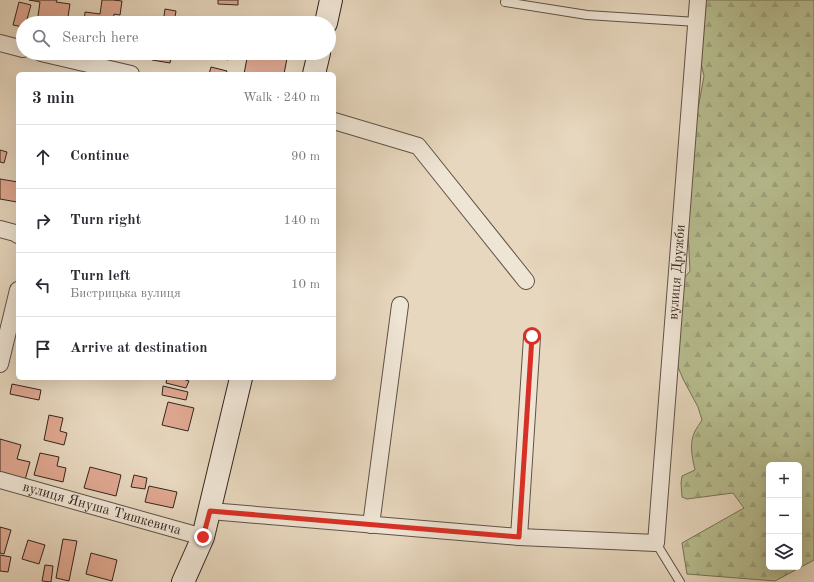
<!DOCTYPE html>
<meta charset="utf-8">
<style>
:root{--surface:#fff;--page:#f2f2f3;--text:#2b2b33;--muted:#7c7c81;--line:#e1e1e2}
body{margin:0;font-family:"Old Standard TT",serif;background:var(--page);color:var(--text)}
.controls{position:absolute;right:12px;bottom:12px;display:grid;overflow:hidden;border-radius:6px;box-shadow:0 4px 16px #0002}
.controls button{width:36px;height:36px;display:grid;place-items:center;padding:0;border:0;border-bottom:1px solid var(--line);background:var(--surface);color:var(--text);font:20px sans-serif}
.stop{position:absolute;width:12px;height:12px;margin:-9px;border:3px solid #d93025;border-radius:50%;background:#fff}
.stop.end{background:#d93025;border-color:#fff;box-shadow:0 1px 4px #0008}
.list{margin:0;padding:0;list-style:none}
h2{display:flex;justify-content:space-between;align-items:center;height:52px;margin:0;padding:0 16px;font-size:17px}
h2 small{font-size:13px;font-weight:400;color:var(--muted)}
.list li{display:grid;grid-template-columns:26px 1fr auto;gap:12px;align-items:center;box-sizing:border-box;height:64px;padding:0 16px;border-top:1px solid var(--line)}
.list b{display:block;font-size:15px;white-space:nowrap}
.list p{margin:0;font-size:13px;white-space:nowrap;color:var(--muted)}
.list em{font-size:13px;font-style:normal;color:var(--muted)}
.icon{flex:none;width:22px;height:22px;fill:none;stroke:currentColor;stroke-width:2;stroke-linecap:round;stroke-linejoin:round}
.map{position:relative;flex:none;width:814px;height:582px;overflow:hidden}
.search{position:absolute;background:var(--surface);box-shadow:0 4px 16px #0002;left:16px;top:16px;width:320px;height:44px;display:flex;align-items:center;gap:10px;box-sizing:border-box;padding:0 14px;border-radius:22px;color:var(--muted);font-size:15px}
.panel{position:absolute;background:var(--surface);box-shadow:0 4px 16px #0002;left:16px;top:72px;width:320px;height:308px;border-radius:6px}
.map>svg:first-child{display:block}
.forest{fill:url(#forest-firs);stroke:#767257;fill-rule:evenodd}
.building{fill:#e0a891;stroke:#34261e}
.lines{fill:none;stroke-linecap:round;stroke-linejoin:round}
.lane-casing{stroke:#615246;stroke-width:10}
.street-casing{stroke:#615246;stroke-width:18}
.secondary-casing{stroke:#34261e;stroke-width:24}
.lane{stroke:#efe5d5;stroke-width:8}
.street{stroke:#efe5d5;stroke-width:16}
.secondary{stroke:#efe5d5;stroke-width:22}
.route{stroke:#d93025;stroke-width:5}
.labels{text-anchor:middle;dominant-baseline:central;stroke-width:3;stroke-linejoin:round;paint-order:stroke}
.street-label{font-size:14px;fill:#34261e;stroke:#efe5d5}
</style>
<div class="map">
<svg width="814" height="582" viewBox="0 0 814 582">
<defs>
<pattern id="forest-firs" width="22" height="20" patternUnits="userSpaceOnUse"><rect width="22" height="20" fill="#b7be90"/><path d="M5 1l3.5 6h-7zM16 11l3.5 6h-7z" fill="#9ea37c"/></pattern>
</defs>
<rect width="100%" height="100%" fill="#e7d7be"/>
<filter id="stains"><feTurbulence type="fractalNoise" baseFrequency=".005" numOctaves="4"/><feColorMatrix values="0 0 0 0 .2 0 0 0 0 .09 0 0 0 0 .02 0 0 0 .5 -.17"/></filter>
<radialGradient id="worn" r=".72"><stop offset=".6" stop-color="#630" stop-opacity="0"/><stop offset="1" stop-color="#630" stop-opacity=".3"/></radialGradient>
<!-- forest -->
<path class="forest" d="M 703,0 L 814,0 L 814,560 L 775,581 L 687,574 L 682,543 L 744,508 L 733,493 L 687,499 L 682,497 L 681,483 L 682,476 L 695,470 C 692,457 689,443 695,431 C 697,427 700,424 702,420 L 698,407 L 683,379 L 676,362 L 681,282 L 690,271 L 688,232 L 689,192 L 697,114 L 704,76 L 699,55 ZM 769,465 L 799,465 L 799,567 L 769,567 Z"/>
<!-- building -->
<path class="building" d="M 29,0 L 57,0 L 56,2 L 70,4 L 67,23 L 44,22 L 44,23 L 37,23 L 40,2 Z
M 102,0 L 113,0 L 122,1 L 120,15 L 114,14 L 113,23 L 84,23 L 85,12 L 100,14 Z
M 218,0 L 238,0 L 238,5 L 218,4 Z
M 19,2 L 31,5 L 26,23 L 23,23 L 23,27 L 13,25 Z
M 165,9 L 176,11 L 174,23 L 163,23 Z
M 145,18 L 156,20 L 156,23 L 144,23 Z
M 255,18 L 280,23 L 254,23 Z
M 153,53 L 172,53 L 170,63 L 152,60 Z
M 212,53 L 230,53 L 228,60 L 212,55 Z
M 248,53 L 288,53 L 284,74 L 244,74 Z
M 211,67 L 227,71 L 226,74 L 209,74 Z
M 0,150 L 7,152 L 4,163 L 0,162 Z
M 0,179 L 18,182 L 17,202 L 0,199 Z
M 167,378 L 180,378 L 189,381 L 186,388 L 166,383 Z
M 12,384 L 41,390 L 39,400 L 10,394 Z
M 163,386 L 188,392 L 186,400 L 162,395 Z
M 168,402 L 194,408 L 188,431 L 162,425 Z
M 49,415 L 63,418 L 60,431 L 67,433 L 64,445 L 44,440 Z
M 0,439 L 21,445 L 17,459 L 30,462 L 25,480 L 0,473 Z
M 40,453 L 59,457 L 57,466 L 66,468 L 63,482 L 34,475 Z
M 90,467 L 121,475 L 116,496 L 84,488 Z
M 134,475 L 147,478 L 145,489 L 131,487 Z
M 149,486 L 177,492 L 173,508 L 145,502 Z
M 0,527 L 11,530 L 4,554 L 0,553 Z
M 63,539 L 77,541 L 69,581 L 56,578 Z
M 28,540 L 45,545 L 39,564 L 22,559 Z
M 91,553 L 117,560 L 112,581 L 86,574 Z
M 0,555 L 11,557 L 8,572 L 0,571 Z
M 45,565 L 53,566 L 51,582 L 42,581 Z"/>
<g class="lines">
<defs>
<path id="lane" d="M 505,2 L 587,15 L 697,22
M 656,543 L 680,582"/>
<g id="street">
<path d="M 0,43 L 23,49"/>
<path d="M 41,53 L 131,74"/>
<path d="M 334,121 L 418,146 L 526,281"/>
<path d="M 0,229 L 15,233 L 18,235"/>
<path d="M 0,364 L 18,290"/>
<path id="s1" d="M 0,480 L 203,537"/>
<path id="s2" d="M 210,511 L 519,537 L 656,543 L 698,0"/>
<path d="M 371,525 L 400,305"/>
<path d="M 519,537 L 532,337"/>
</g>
<path id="secondary" d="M 326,23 L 331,0
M 314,74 L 319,53
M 183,582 L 203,537 L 241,378"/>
</defs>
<!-- lane casing -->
<use href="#lane" class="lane-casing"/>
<!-- street casing -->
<use href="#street" class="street-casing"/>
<!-- secondary casing -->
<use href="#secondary" class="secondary-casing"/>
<!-- lane -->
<use href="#lane" class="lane"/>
<!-- street -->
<use href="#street" class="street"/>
<!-- secondary -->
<use href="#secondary" class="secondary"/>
</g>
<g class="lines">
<!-- route -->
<path class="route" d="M 203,537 L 210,511 L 519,537 L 532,336"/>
</g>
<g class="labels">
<!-- street labels -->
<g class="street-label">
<text stroke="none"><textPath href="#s2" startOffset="719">вулиця Дружби</textPath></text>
<text stroke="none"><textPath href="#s1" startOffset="106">вулиця Януша Тишкевича</textPath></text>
</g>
</g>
<rect width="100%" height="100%" filter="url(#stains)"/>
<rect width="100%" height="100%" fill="url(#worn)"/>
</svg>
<div class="controls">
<button>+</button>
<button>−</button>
<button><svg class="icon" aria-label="layers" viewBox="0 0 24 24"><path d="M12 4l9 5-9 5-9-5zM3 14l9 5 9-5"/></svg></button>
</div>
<div class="stop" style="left:532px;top:336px"></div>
<div class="stop end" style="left:203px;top:537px"></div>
<div class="search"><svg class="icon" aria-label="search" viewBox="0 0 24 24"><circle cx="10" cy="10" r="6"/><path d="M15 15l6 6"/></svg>Search here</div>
<section class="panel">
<h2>3 min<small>Walk · 240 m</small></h2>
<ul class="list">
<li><svg class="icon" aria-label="ahead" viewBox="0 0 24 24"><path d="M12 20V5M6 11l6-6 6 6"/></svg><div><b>Continue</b></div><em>90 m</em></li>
<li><svg class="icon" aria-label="right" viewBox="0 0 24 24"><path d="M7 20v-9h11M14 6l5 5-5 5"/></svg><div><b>Turn right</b></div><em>140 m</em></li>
<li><svg class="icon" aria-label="left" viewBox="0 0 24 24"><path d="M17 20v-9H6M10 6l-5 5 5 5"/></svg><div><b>Turn left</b><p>Бистрицька вулиця</p></div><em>10 m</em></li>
<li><svg class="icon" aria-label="arrive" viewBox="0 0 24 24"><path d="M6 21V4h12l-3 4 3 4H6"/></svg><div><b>Arrive at destination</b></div></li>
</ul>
</section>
</div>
